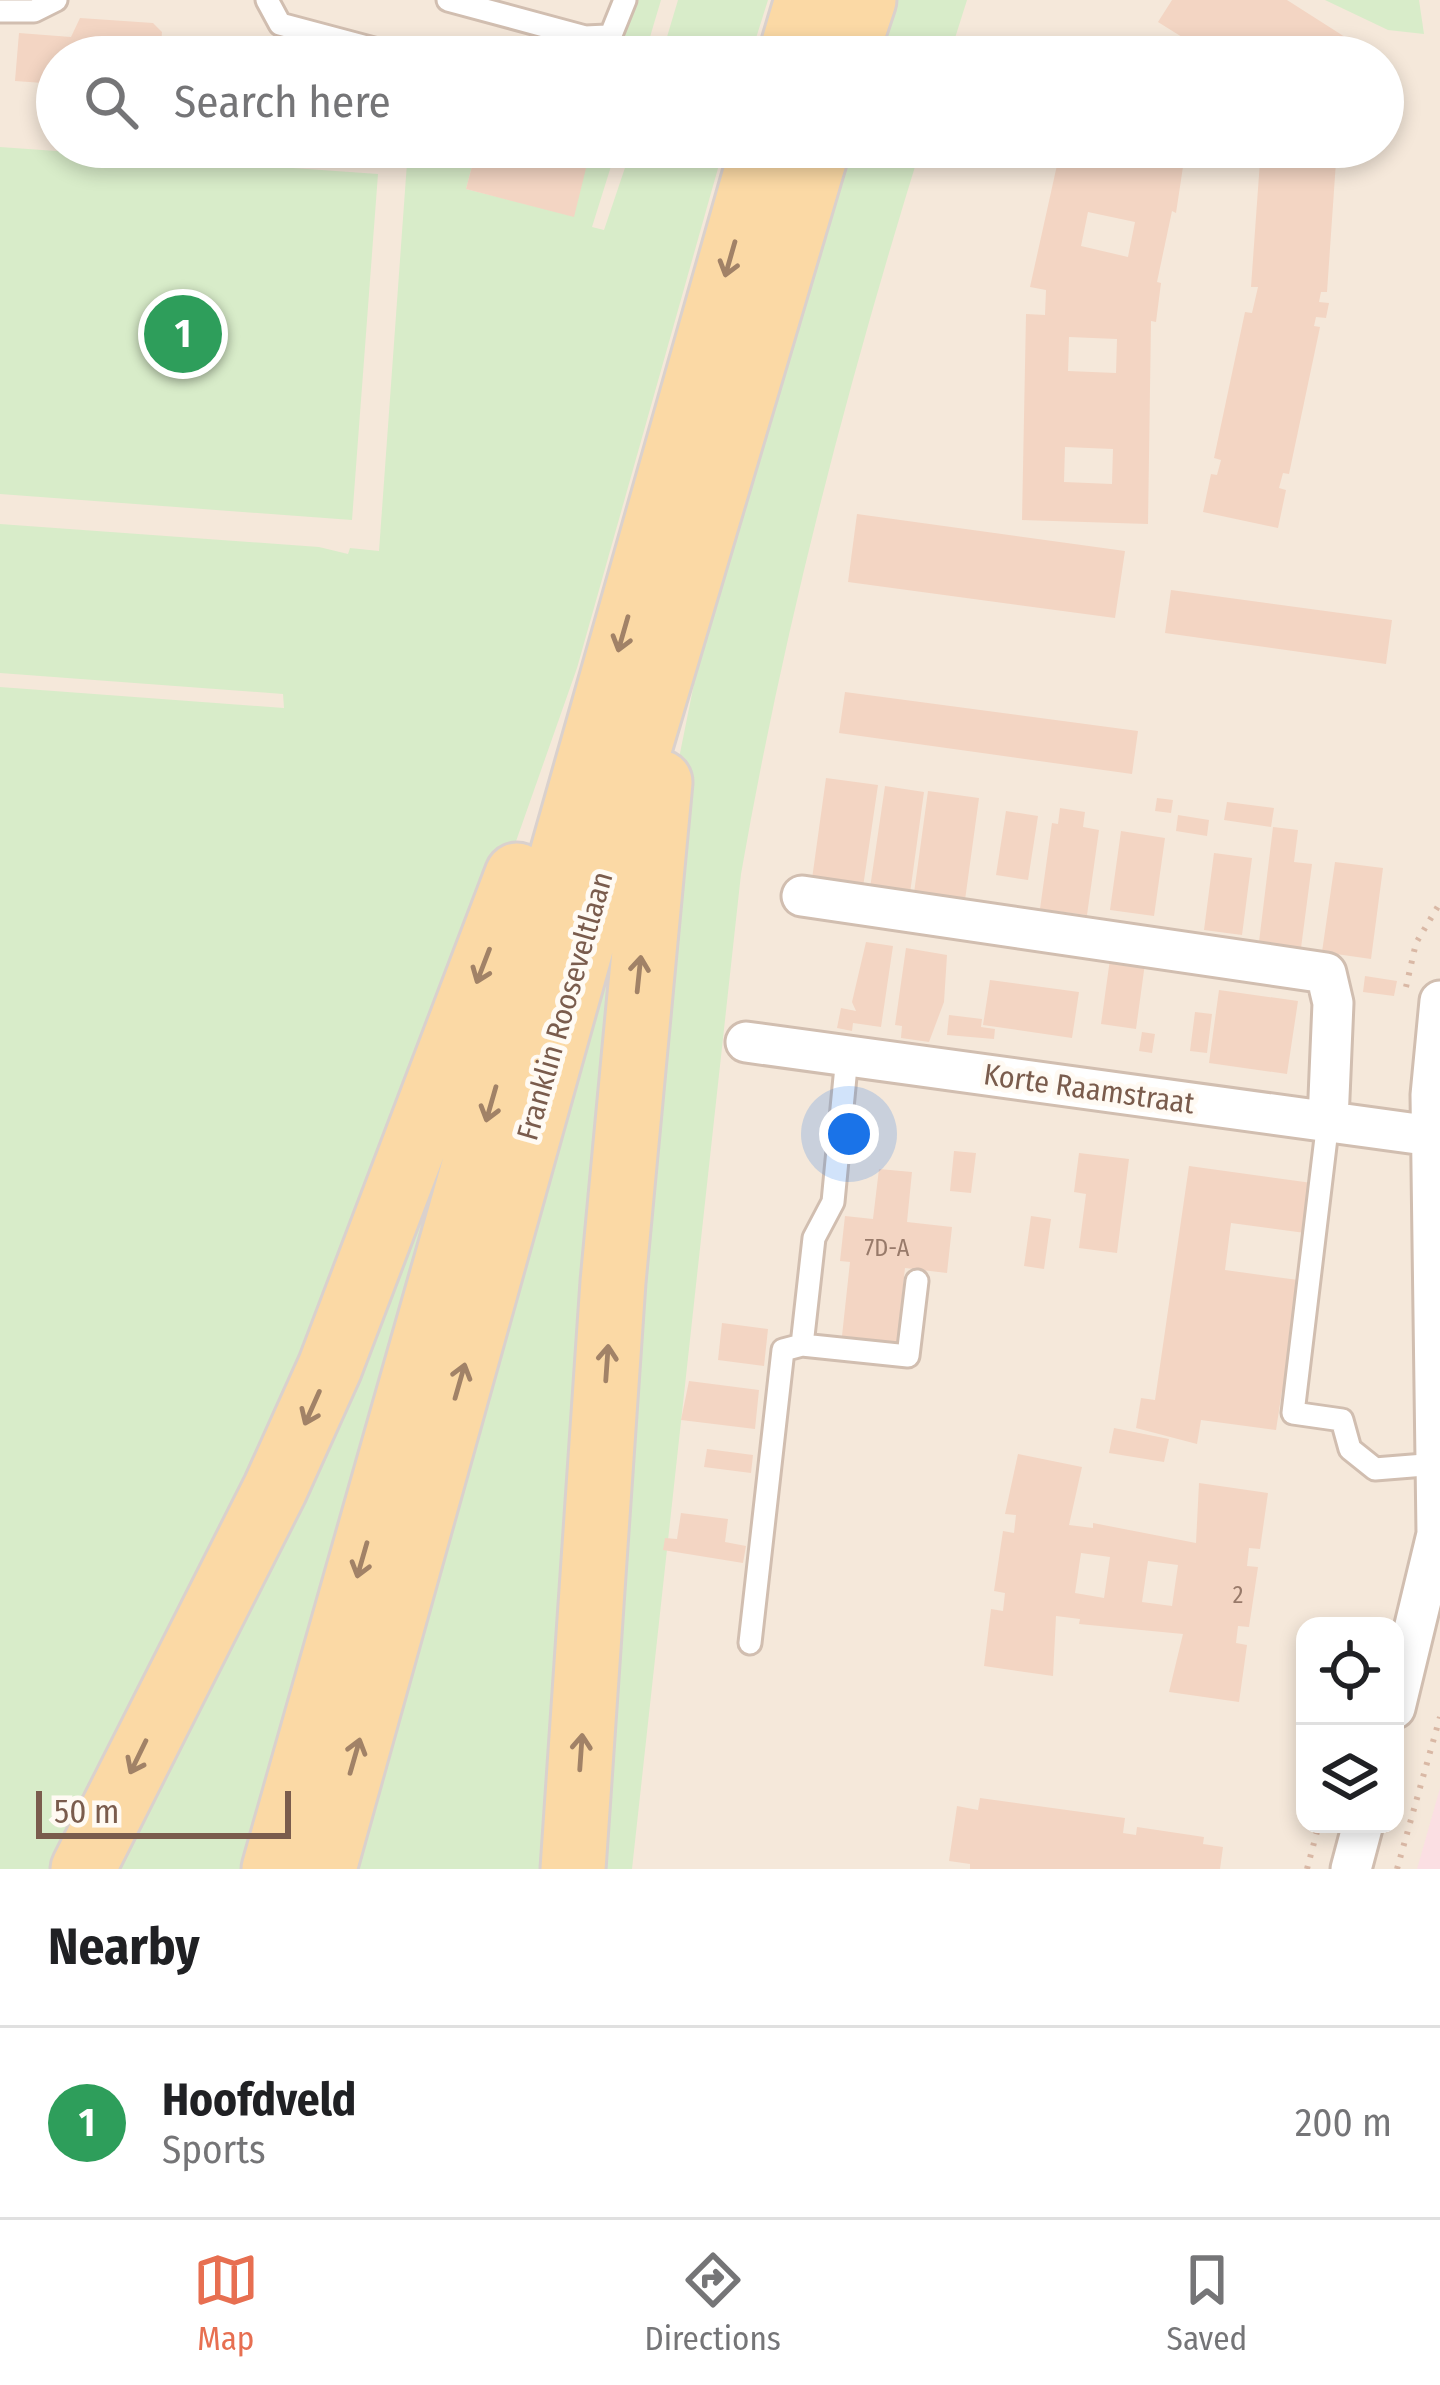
<!DOCTYPE html>
<style>
:root{--surface:#fff;--page:#f6f6f6;--text:#202124;--muted:#757577;--line:#e0e0e0;--accent:#e76f51}
body{margin:0;font-family:"Fira Sans Condensed",sans-serif;background:var(--page);color:var(--text)}
.controls{position:absolute;right:36px;bottom:36px;display:grid;overflow:hidden;border-radius:24px;box-shadow:0 6px 18px #0003}
.controls button{width:108px;height:108px;display:grid;place-items:center;padding:0;border:0;border-bottom:3px solid var(--line);background:var(--surface);color:var(--text);font:60px sans-serif}
.scale{position:absolute;left:36px;bottom:30px;width:255px;box-sizing:border-box;padding-left:12px;border:6px solid #7a5c4d;border-top:0;font-size:33px;line-height:42px;white-space:nowrap;color:#7a5c4d;-webkit-text-stroke:9px #fffaf3;paint-order:stroke}
.you{position:absolute;left:849px;top:1134px;width:42px;height:42px;margin:-30px;border:9px solid #fff;border-radius:50%;background:#1a73e8;box-shadow:0 0 0 18px #1a73e833}
.badge{display:grid;place-items:center;width:78px;height:78px;border-radius:50%;background:var(--accent);color:#fff;font-size:39px;font-weight:700}
.pin{position:absolute;translate:-50% -50%;border:6px solid #fff;box-shadow:0 3px 12px #0006}
.list{margin:0;padding:0;list-style:none}
h2{display:flex;justify-content:space-between;align-items:center;height:156px;margin:0;padding:0 48px;font-size:51px}
h2 small{font-size:39px;font-weight:400;color:var(--muted)}
.list li{display:grid;grid-template-columns:78px 1fr auto;gap:36px;align-items:center;box-sizing:border-box;height:192px;padding:0 48px;border-top:3px solid var(--line)}
.list b{display:block;font-size:45px;white-space:nowrap}
.list p{margin:0;font-size:39px;white-space:nowrap;color:var(--muted)}
.list em{font-size:39px;font-style:normal;color:var(--muted)}
.icon{flex:none;width:66px;height:66px;fill:none;stroke:currentColor;stroke-width:2;stroke-linecap:round;stroke-linejoin:round}
.map{position:relative;flex:none;width:1440px;height:1869px;overflow:hidden}
.search{position:absolute;background:var(--surface);box-shadow:0 6px 18px #0003;left:36px;right:36px;top:36px;height:132px;display:flex;align-items:center;gap:30px;box-sizing:border-box;padding:0 42px;border-radius:66px;color:var(--muted);font-size:45px}
.sheet{height:348px;background:var(--surface)}
nav{display:flex;justify-content:space-around;align-items:center;box-sizing:border-box;height:168px;border-top:3px solid var(--line);background:var(--surface);font-size:33px;color:var(--muted)}
nav a{display:grid;justify-items:center;gap:6px}
nav .on{color:var(--accent)}
.map>svg:first-child{display:block}
.residential{fill:#f5e8da;fill-rule:evenodd}
.medical{fill:#fbdfe3}
.green{fill:#d8ecc9}
.building{fill:#f3d5c3;fill-rule:evenodd}
.lines{fill:none;stroke-linecap:round;stroke-linejoin:round}
.service-casing{stroke:#d1beb0;stroke-width:27}
.minor-casing{stroke:#d1beb0;stroke-width:45}
.primary-casing{stroke:#dad1cd;stroke-width:69}
.path{stroke:#d9b8a5;stroke-width:6;stroke-dasharray:3 9;stroke-linecap:butt}
.service{stroke:#fff;stroke-width:21}
.minor{stroke:#fff;stroke-width:39}
.primary{stroke:#fbd9a5;stroke-width:63}
.oneway{stroke:#a18267}
.labels{text-anchor:middle;dominant-baseline:central;stroke-width:10;stroke-linejoin:round;paint-order:stroke}
.number-label{font-size:24px;fill:#987a6a}
.street-label{font-size:30px;fill:#7a5c4d;stroke:#fffaf3}
</style>
<div class="map">
<svg width="1440" height="1869" viewBox="0 0 1440 1869">
<rect width="100%" height="100%" fill="#fdf6ec"/>
<!-- residential -->
<path class="residential" d="M 0,0 L 1440,0 L 1440,1869 L 0,1869 ZM 57,57 L 1383,57 L 1383,147 L 57,147 ZM 1305,1626 L 1395,1626 L 1395,1824 L 1305,1824 Z"/>
<!-- medical -->
<path class="medical" d="M 1440,1788 L 1440,1869 L 1417,1869 Z"/>
<!-- green -->
<path class="green" d="M 637,0 L 661,0 L 644,57 L 612,57 Z
M 678,0 L 768,0 L 750,57 L 661,57 Z
M 884,0 L 967,0 L 949,57 L 868,57 Z
M 1325,0 L 1419,0 L 1424,34 L 1388,30 Z
M 0,147 L 378,174 L 352,520 L 0,494 Z
M 399,147 L 477,147 L 466,189 L 573,216 L 591,147 L 617,147 L 592,227 L 604,230 L 632,147 L 724,147 L 577,668 L 482,938 L 381,1197 L 62,1869 L 0,1869 L 0,687 L 284,708 L 283,694 L 0,673 L 0,524 L 319,547 L 348,554 L 350,548 L 379,551 L 408,149 Z
M 840,147 L 921,147 C 847,386 784,627 741,874 L 632,1869 L 591,1869 L 675,778 L 701,649 Z
M 648,763 L 560,1869 L 341,1869 Z
M 504,947 L 258,1869 L 104,1869 Z"/>
<!-- building -->
<path class="building" d="M 1172,0 L 1287,0 L 1345,37 L 1343,57 L 1214,57 L 1158,22 Z
M 80,18 L 153,23 L 162,32 L 161,44 L 212,47 L 212,57 L 57,57 L 57,84 L 15,81 L 19,33 L 71,37 Z
M 477,147 L 553,147 L 589,156 L 574,217 L 466,189 Z
M 1061,147 L 1186,147 L 1176,213 L 1172,211 L 1157,282 L 1161,283 L 1156,322 L 1151,321 L 1148,524 L 1022,520 L 1026,314 L 1045,315 L 1046,290 L 1030,287 ZM 1088,212 L 1135,222 L 1128,257 L 1081,246 ZM 1069,337 L 1117,339 L 1116,373 L 1068,371 ZM 1065,447 L 1113,449 L 1112,484 L 1064,482 Z
M 1261,147 L 1337,147 L 1327,292 L 1321,292 L 1319,302 L 1329,303 L 1326,318 L 1316,317 L 1314,326 L 1320,327 L 1289,474 L 1283,473 L 1279,488 L 1286,490 L 1278,528 L 1203,512 L 1211,474 L 1217,475 L 1221,460 L 1214,458 L 1245,312 L 1252,313 L 1258,287 L 1251,287 Z
M 857,514 L 1125,551 L 1115,618 L 848,582 Z
M 1171,590 L 1392,620 L 1386,664 L 1165,633 Z
M 845,692 L 1138,731 L 1132,774 L 839,733 Z
M 826,778 L 878,785 L 863,887 L 812,879 Z
M 885,786 L 924,792 L 910,893 L 870,888 Z
M 928,791 L 979,798 L 965,900 L 914,893 Z
M 1157,798 L 1173,800 L 1171,813 L 1155,811 Z
M 1227,802 L 1274,808 L 1271,827 L 1224,820 Z
M 1060,808 L 1085,812 L 1083,827 L 1099,830 L 1087,915 L 1040,909 L 1052,823 L 1058,824 Z
M 1006,811 L 1038,816 L 1028,880 L 996,875 Z
M 1178,815 L 1209,820 L 1207,836 L 1176,831 Z
M 1273,827 L 1298,830 L 1294,862 L 1312,864 L 1301,948 L 1259,942 Z
M 1121,831 L 1165,838 L 1154,916 L 1110,910 Z
M 1214,853 L 1252,858 L 1242,935 L 1204,930 Z
M 1335,862 L 1383,868 L 1371,959 L 1322,952 Z
M 866,942 L 893,946 L 881,1027 L 853,1023 L 852,1031 L 837,1028 L 841,1008 L 856,1011 L 852,1002 Z
M 906,948 L 947,955 L 944,1002 L 929,1042 L 901,1038 L 902,1026 L 895,1025 Z
M 1111,952 L 1146,956 L 1136,1029 L 1101,1024 Z
M 1365,976 L 1397,981 L 1394,996 L 1363,992 Z
M 990,980 L 1079,992 L 1072,1038 L 983,1025 Z
M 1219,990 L 1298,1001 L 1287,1074 L 1209,1063 Z
M 1195,1012 L 1212,1014 L 1207,1053 L 1190,1051 Z
M 949,1015 L 982,1019 L 981,1027 L 995,1029 L 994,1039 L 947,1035 Z
M 1142,1032 L 1155,1034 L 1152,1053 L 1139,1051 Z
M 954,1151 L 976,1153 L 971,1193 L 950,1191 Z
M 1079,1153 L 1129,1159 L 1117,1253 L 1079,1248 L 1086,1194 L 1074,1192 Z
M 1189,1166 L 1312,1183 L 1305,1233 L 1231,1223 L 1225,1270 L 1298,1280 L 1289,1341 L 1297,1342 L 1289,1392 L 1282,1391 L 1276,1430 L 1201,1420 L 1197,1444 L 1136,1428 L 1141,1398 L 1155,1400 Z
M 879,1169 L 912,1172 L 907,1222 L 952,1227 L 947,1273 L 905,1268 L 897,1342 L 842,1336 L 850,1262 L 840,1261 L 845,1216 L 873,1219 Z
M 1031,1216 L 1051,1219 L 1044,1269 L 1024,1266 Z
M 722,1323 L 768,1329 L 764,1366 L 718,1360 Z
M 689,1381 L 759,1390 L 755,1429 L 681,1420 Z
M 1114,1428 L 1169,1439 L 1164,1462 L 1109,1453 Z
M 707,1449 L 753,1455 L 751,1473 L 704,1467 Z
M 1018,1454 L 1082,1467 L 1069,1525 L 1093,1528 L 1093,1523 L 1196,1543 L 1199,1483 L 1268,1493 L 1260,1549 L 1249,1548 L 1247,1566 L 1258,1567 L 1249,1627 L 1238,1626 L 1236,1643 L 1247,1645 L 1239,1702 L 1169,1692 L 1183,1634 L 1079,1624 L 1080,1619 L 1056,1616 L 1053,1676 L 984,1666 L 991,1609 L 1003,1611 L 1005,1593 L 994,1591 L 1003,1531 L 1014,1533 L 1016,1515 L 1005,1514 ZM 1081,1553 L 1110,1557 L 1104,1598 L 1075,1593 ZM 1148,1561 L 1178,1565 L 1172,1606 L 1142,1602 Z
M 681,1513 L 728,1519 L 725,1542 L 746,1546 L 743,1563 L 663,1550 L 665,1538 L 677,1539 Z
M 980,1798 L 1125,1818 L 1123,1833 L 1136,1835 L 1137,1827 L 1204,1837 L 1203,1844 L 1223,1847 L 1220,1869 L 970,1869 L 970,1864 L 949,1861 L 957,1806 L 978,1810 Z"/>
<g class="lines">
<defs>
<path id="service" d="M 267,0 L 280,24 L 404,57
M 448,0 L 585,37 L 607,36
M 0,11 L 34,11 L 56,0
M 602,57 L 625,0
M 847,1056 L 833,1202 L 814,1238 L 802,1345 L 908,1356 L 917,1281
M 1328,1121 L 1293,1413 L 1342,1420 L 1350,1449 L 1375,1469 L 1437,1464
M 750,1643 L 783,1350 L 802,1345"/>
<path id="minor" d="M 802,896 L 1326,973 L 1333,1003 L 1328,1121
M 746,1042 L 1432,1136
M 1395,1708 L 1437,1534 L 1431,1095 L 1440,1001
M 1351,1869 L 1363,1824"/>
<path id="primary" d="M 790,57 L 807,0
M 845,57 L 864,0
M 83,1869 L 275,1489 L 330,1367 L 517,875
M 274,1869 L 763,147
M 324,1869 L 596,894 L 818,147
M 573,1869 L 613,1282 L 660,782"/>
</defs>
<!-- service casing -->
<use href="#service" class="service-casing"/>
<!-- minor casing -->
<use href="#minor" class="minor-casing"/>
<!-- primary casing -->
<use href="#primary" class="primary-casing"/>
<!-- path -->
<path class="path" d="M 1406,987 L 1416,943 L 1440,903
M 1307,1869 L 1319,1824
M 1397,1869 L 1440,1717"/>
<!-- service -->
<use href="#service" class="service"/>
<!-- minor -->
<use href="#minor" class="minor"/>
<!-- primary -->
<use href="#primary" class="primary"/>
</g>
<!-- one-way arrows -->
<defs><path id="oneway-shaft" d="M-6 0H5M1.5-3L5.5 0L1.5 3" fill="none" stroke-width="1.6" stroke-linecap="round" stroke-linejoin="round" transform="scale(3)"/></defs>
<g class="oneway">
<use href="#oneway-shaft" transform="translate(730 259) rotate(106)"/>
<use href="#oneway-shaft" transform="translate(623 634) rotate(106)"/>
<use href="#oneway-shaft" transform="translate(483 966) rotate(111)"/>
<use href="#oneway-shaft" transform="translate(639 974) rotate(-84)"/>
<use href="#oneway-shaft" transform="translate(491 1104) rotate(106)"/>
<use href="#oneway-shaft" transform="translate(607 1363) rotate(-86)"/>
<use href="#oneway-shaft" transform="translate(460 1381) rotate(-74)"/>
<use href="#oneway-shaft" transform="translate(312 1408) rotate(114)"/>
<use href="#oneway-shaft" transform="translate(362 1560) rotate(106)"/>
<use href="#oneway-shaft" transform="translate(581 1752) rotate(-86)"/>
<use href="#oneway-shaft" transform="translate(355 1756) rotate(-74)"/>
<use href="#oneway-shaft" transform="translate(138 1757) rotate(116)"/>
</g>
<g class="labels">
<!-- number labels -->
<g class="number-label">
<text x="887" y="1248">7D-A</text>
<text x="1238" y="1595">2</text>
</g>
<!-- street labels -->
<g class="street-label">
<text transform="translate(565 1006) rotate(-74)">Franklin Rooseveltlaan</text>
<text transform="translate(1089 1089) rotate(8)">Korte Raamstraat</text>
</g>
</g>
</svg>
<div class="controls">
<button><svg class="icon" aria-label="locate" viewBox="0 0 24 24"><circle cx="12" cy="12" r="6"/><path d="M12 2v4M12 18v4M2 12h4M18 12h4"/></svg></button>
<button><svg class="icon" aria-label="layers" viewBox="0 0 24 24"><path d="M12 4l9 5-9 5-9-5zM3 14l9 5 9-5"/></svg></button>
</div>
<div class="scale">50 m</div>
<div class="you"></div>
<div class="pin badge" style="left:183px;top:334px;background:#2e9e5b">1</div>
<div class="search"><svg class="icon" aria-label="search" viewBox="0 0 24 24"><circle cx="10" cy="10" r="6"/><path d="M15 15l6 6"/></svg>Search here</div>
</div>
<section class="sheet">
<h2>Nearby<small></small></h2>
<ul class="list">
<li><span class="badge" style="background:#2e9e5b">1</span><div><b>Hoofdveld</b><p>Sports</p></div><em>200 m</em></li>
</ul>
</section>
<nav>
<a class="on"><svg class="icon" aria-label="map" viewBox="0 0 24 24"><path d="M3 6l6-2 6 2 6-2v14l-6 2-6-2-6 2zM9 4v14M15 6v14"/></svg>Map</a>
<a><svg class="icon" aria-label="directions" viewBox="0 0 24 24"><path d="M12 3l9 9-9 9-9-9zM9 14v-3h6M13 9l2 2-2 2"/></svg>Directions</a>
<a><svg class="icon" aria-label="saved" viewBox="0 0 24 24"><path d="M7 4h10v16l-5-4-5 4z"/></svg>Saved</a>
</nav>
